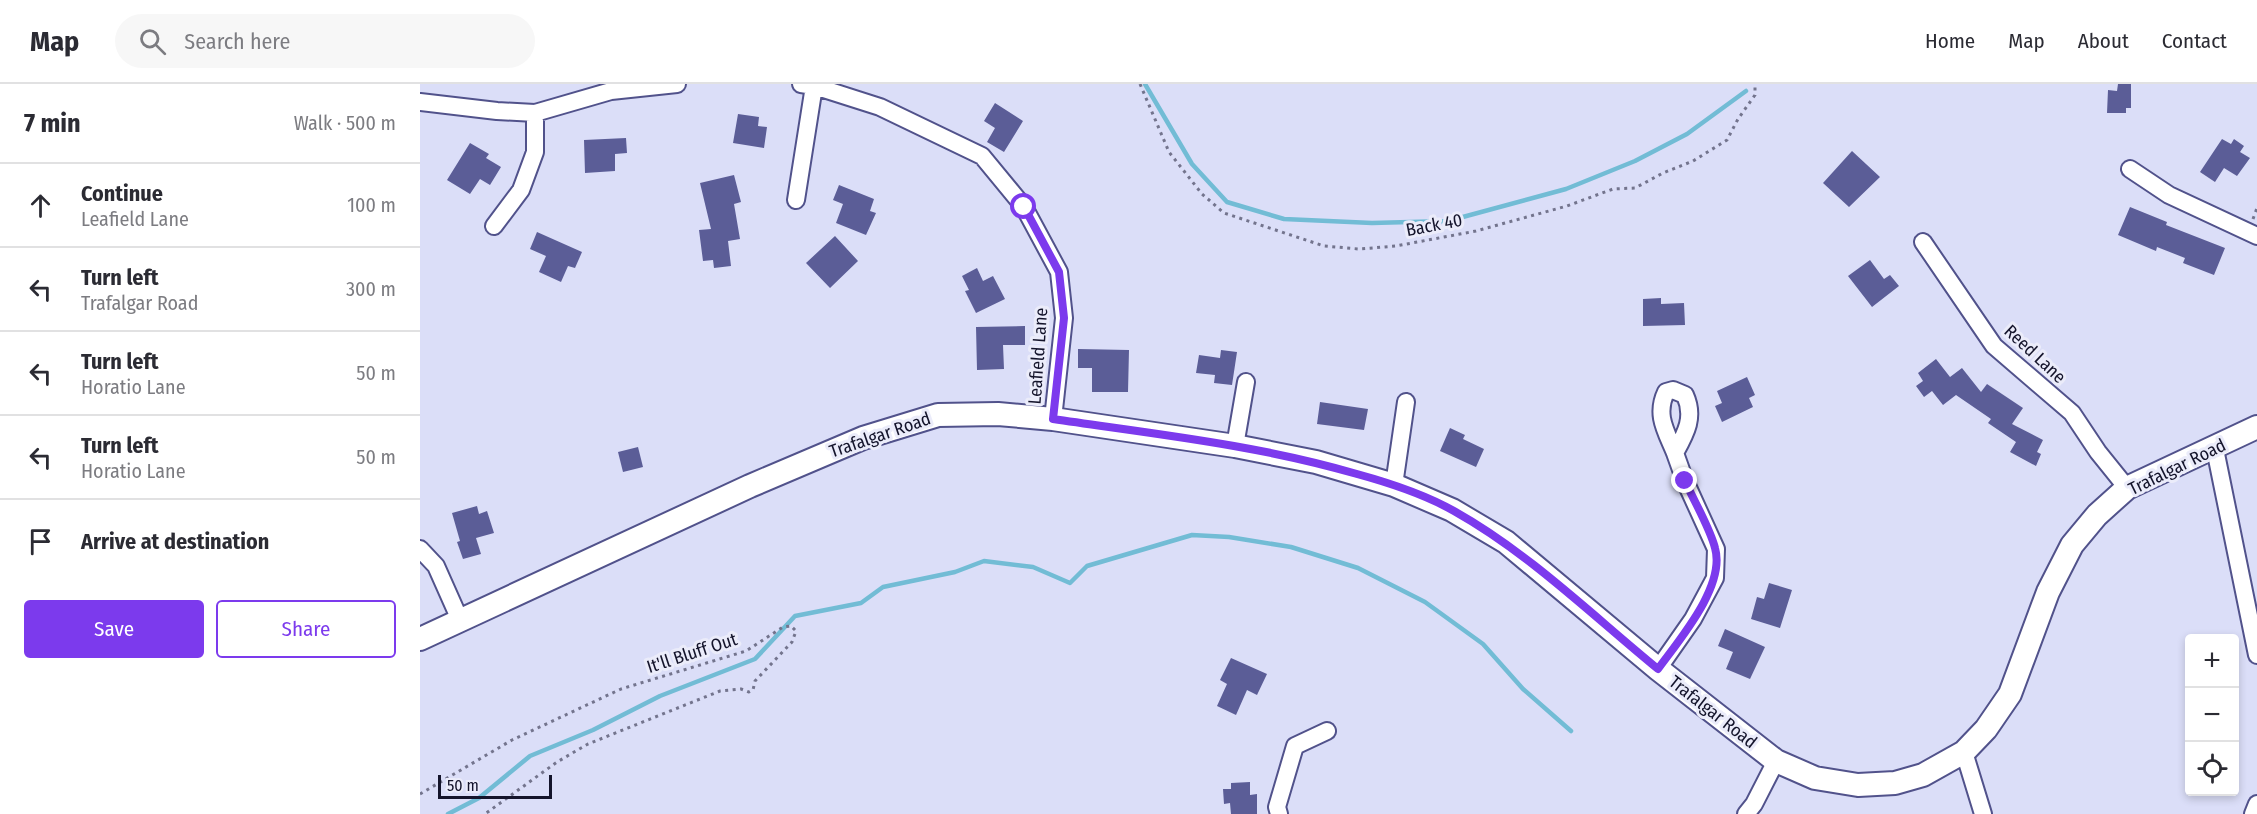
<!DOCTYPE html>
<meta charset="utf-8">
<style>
:root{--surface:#fff;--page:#f7f7f7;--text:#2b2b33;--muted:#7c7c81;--line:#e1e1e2;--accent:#7c3aed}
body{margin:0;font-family:"Fira Sans Condensed",sans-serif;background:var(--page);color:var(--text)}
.controls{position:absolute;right:18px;bottom:18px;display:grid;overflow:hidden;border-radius:6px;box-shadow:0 3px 9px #0003}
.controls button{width:54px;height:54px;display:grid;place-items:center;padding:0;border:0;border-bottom:2px solid var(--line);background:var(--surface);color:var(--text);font:30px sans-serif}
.scale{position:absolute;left:18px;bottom:15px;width:114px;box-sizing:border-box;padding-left:6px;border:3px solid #14142b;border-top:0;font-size:16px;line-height:21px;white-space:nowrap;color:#14142b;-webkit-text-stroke:4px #ebecfa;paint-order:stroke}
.stop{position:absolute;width:18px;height:18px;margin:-14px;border:4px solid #7c3aed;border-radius:50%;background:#fff}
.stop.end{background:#7c3aed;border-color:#fff;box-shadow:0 2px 6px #0008}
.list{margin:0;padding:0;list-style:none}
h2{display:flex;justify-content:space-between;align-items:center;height:78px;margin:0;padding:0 24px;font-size:26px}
h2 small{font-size:20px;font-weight:400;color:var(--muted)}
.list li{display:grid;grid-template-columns:39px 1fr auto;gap:18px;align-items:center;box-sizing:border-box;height:84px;padding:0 24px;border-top:2px solid var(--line)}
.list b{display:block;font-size:22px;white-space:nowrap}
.list p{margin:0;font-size:20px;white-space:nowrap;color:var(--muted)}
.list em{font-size:20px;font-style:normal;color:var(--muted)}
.actions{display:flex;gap:12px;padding:18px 24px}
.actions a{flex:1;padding:14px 0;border:2px solid var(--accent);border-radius:6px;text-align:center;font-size:21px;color:var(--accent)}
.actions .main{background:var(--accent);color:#fff}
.icon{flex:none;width:33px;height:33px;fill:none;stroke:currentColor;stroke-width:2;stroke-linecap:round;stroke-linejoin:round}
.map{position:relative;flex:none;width:1837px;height:730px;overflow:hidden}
header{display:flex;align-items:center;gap:36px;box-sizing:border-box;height:84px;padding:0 30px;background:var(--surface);border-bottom:2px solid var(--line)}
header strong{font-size:28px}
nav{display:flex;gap:33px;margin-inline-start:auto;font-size:21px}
.search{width:420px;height:54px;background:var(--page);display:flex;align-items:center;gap:15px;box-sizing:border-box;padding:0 21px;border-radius:33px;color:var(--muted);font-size:22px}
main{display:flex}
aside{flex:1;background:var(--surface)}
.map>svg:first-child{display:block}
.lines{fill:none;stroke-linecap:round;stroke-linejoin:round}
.stream{stroke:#72bcd5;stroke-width:4.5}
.building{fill:#5b5d97}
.street-casing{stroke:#51528b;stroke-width:20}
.secondary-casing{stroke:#51528b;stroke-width:26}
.path{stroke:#73748d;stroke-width:3;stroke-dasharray:3 4.5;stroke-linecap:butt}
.street{stroke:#fff;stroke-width:16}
.secondary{stroke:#fff;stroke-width:22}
.route{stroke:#7c3aed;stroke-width:8}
.labels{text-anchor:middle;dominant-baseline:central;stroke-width:6;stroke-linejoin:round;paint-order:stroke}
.street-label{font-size:18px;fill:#14142b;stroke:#ebecfa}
</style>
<header>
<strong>Map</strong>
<div class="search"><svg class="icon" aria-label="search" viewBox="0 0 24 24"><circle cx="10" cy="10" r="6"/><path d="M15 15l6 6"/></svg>Search here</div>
<nav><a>Home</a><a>Map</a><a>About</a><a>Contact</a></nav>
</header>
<main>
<aside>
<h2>7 min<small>Walk · 500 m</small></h2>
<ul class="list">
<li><svg class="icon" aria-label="ahead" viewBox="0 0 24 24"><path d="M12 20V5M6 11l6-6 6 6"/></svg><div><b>Continue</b><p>Leafield Lane</p></div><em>100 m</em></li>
<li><svg class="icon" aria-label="left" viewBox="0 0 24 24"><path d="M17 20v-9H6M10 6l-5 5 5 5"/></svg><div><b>Turn left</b><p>Trafalgar Road</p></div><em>300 m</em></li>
<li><svg class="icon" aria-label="left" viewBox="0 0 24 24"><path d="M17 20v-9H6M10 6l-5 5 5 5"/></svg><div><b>Turn left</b><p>Horatio Lane</p></div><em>50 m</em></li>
<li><svg class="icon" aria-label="left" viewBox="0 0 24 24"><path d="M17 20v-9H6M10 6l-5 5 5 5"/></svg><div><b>Turn left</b><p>Horatio Lane</p></div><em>50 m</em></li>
<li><svg class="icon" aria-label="arrive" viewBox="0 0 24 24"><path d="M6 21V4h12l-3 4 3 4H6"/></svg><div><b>Arrive at destination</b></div></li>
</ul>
<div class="actions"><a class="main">Save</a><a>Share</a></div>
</aside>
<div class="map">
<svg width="1837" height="730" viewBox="0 0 1837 730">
<rect width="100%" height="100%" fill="#dbdef8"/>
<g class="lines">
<!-- stream -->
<path class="stream" d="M 725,0 L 772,80 L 807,118 L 864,135 L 952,139 L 1028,137 L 1146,105 L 1215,77 L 1267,50 L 1326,7
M 28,730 L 59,714 L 110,672 L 173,646 L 240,612 L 335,575 L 375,532 L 441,519 L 463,503 L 535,488 L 564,477 L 613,483 L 650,499 L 667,482 L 772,451 L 809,453 L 871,463 L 938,484 L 1005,518 L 1063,560 L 1103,605 L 1151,647"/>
</g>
<!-- building -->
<path class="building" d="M 1698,0 L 1711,0 L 1711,24 L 1706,24 L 1706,29 L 1687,29 L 1688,6 L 1697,7 Z
M 575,19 L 603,37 L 584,68 L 567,58 L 575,44 L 564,37 Z
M 318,30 L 339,33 L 338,42 L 347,43 L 344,64 L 313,59 Z
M 206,54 L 207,69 L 195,70 L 195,87 L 165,89 L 164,56 Z
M 1802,55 L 1811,60 L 1814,55 L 1824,62 L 1820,68 L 1830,74 L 1817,92 L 1804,84 L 1795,98 L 1780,88 Z
M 50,59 L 69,70 L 66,74 L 81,83 L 70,101 L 60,95 L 50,110 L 27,96 Z
M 1432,67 L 1460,93 L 1429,123 L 1403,99 Z
M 314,91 L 321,118 L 314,120 L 320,155 L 308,157 L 311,182 L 294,184 L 293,176 L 283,177 L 279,146 L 291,145 L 280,99 Z
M 419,101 L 454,115 L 450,127 L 456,129 L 446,151 L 416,139 L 423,120 L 413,116 Z
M 1710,123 L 1747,138 L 1746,141 L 1805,164 L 1794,191 L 1763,179 L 1765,174 L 1737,163 L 1736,167 L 1698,151 Z
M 117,148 L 162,168 L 155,184 L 148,182 L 141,198 L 119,188 L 126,172 L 110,165 Z
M 415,152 L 438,177 L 410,204 L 386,179 Z
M 1450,176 L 1464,195 L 1470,191 L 1479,202 L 1452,223 L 1428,192 Z
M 557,184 L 563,197 L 573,192 L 585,215 L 556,229 L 545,207 L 549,206 L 542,192 Z
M 1241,214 L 1241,220 L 1264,219 L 1265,241 L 1223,242 L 1223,215 Z
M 605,242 L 605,261 L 583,261 L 584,285 L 557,286 L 556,243 Z
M 658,265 L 709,266 L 708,308 L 672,308 L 672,284 L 658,284 Z
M 801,266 L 817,268 L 812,301 L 794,299 L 795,291 L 776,289 L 779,271 L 800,274 Z
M 1516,275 L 1530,293 L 1542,284 L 1561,308 L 1567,300 L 1603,324 L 1592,340 L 1623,356 L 1617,368 L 1621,370 L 1616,382 L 1590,368 L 1596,358 L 1568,339 L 1571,335 L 1536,311 L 1523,321 L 1512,307 L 1504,313 L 1496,302 L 1503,297 L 1498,289 Z
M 1327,293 L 1335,311 L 1329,314 L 1333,323 L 1302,338 L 1295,322 L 1302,319 L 1297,307 Z
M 900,318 L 948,325 L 944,346 L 897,340 Z
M 1030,344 L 1045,351 L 1043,355 L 1064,365 L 1056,383 L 1020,367 Z
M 218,363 L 223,383 L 203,388 L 198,368 Z
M 57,422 L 59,430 L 67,427 L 74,449 L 56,454 L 61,470 L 43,475 L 37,458 L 40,457 L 32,429 Z
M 1349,499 L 1372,506 L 1360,544 L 1331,535 L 1337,513 L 1344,515 Z
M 1305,545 L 1345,563 L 1330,595 L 1306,585 L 1313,568 L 1298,562 Z
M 811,574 L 847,590 L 837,611 L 827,606 L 816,631 L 797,622 L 807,600 L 800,596 Z
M 830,698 L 830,711 L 837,710 L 837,730 L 811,730 L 810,719 L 804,720 L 803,705 L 811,705 L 811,699 Z"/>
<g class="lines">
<defs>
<path id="street" d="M 381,0 L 394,2 L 460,23 L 562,72 L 604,123 L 639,188 L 644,234 L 633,335
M 0,18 L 77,27 L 115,29 L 191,7 L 257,0
M 1710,85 L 1749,111 L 1837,152
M 376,116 L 394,2
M 74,142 L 101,106 L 115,68 L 115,29
M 1503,158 L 1574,262 L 1652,329 L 1678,368 L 1707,404
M 815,362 L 826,298
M 1795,365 L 1837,571
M 974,401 L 986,318
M 0,465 L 16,482 L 40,536
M 1238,585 L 1273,535 L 1295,494 L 1296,465 L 1265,397 L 1255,369 C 1266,349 1275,333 1265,311 L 1253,306 L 1246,308 C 1235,331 1246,347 1255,369
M 1544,668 L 1563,730
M 859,730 L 857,723 L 875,662 L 907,647
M 1326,730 L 1334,720 L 1356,677
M 1833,730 L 1837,720"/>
<path id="secondary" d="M 0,555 L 330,402 L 443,354 L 518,331 L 578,330 L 633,335 L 815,362 L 896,378 L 974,401 L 1032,426 L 1086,458 L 1238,585 L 1356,677 L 1395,694 L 1438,701 L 1475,699 L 1503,691 L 1544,668 L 1566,645 L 1590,610 L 1628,508 L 1652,461 L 1677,431 L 1707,404 L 1837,343"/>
</defs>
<!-- street casing -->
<use href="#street" class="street-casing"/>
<!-- secondary casing -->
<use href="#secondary" class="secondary-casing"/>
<!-- path -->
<path class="path" d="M 720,0 L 749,68 L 782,110 L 804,129 L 904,162 L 939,165 L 976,162 L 1056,147 L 1147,122 L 1193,105 L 1215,104 L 1243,89 L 1273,77 L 1307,56 L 1318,35 L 1335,11 L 1335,0
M 1833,135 L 1837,124
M 0,710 L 92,656 L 201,605 L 326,567 L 363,543 L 371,542 L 376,547 L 372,558 L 335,597 L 333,606 L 329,608 L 321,605 L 300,607 L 168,660 L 137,678 L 65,730"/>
<!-- street -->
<use href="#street" class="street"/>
<!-- secondary -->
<use href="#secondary" class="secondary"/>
</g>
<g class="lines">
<!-- route -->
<path class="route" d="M 604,123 L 639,188 L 644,234 L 633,335 C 735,350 838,361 937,390 C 970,399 1004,410 1034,427 C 1109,469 1172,531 1238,585 C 1259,556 1306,502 1295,464 C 1290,444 1274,417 1265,397"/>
</g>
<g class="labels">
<!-- street labels -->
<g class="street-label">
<text transform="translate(1014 141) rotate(-11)">Back 40</text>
<text transform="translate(1615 270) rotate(43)">Reed Lane</text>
<text transform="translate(618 272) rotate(-86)">Leafield Lane</text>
<text transform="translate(460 351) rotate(-19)">Trafalgar Road</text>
<text transform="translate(1757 383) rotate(-26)">Trafalgar Road</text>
<text transform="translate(272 569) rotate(-18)">It'll Bluff Out</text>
<text transform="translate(1293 628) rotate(38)">Trafalgar Road</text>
</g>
</g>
</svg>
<div class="controls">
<button>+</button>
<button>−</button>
<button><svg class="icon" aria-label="locate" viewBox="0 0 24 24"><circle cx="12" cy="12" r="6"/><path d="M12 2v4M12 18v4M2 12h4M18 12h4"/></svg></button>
</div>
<div class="scale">50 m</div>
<div class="stop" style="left:604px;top:123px"></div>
<div class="stop end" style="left:1265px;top:397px"></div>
</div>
</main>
